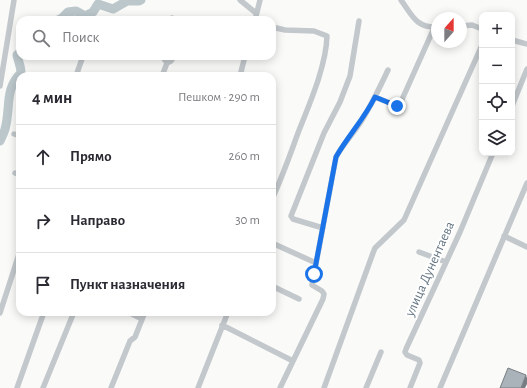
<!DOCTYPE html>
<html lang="ru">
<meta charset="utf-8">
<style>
:root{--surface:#fff;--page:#f2f2f3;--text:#2b2b33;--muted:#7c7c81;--line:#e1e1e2}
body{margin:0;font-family:"Alegreya Sans",sans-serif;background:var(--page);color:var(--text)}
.controls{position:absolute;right:12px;top:12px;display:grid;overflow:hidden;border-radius:8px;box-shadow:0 2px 10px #0003}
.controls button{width:36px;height:36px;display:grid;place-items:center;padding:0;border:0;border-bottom:1px solid var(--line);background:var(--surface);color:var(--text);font:20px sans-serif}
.compass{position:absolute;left:431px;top:12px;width:36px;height:36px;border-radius:50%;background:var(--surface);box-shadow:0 2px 10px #0003;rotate:21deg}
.stop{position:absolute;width:12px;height:12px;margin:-9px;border:3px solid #1a73e8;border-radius:50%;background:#fff}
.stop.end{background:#1a73e8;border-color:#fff;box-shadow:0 1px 4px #0008}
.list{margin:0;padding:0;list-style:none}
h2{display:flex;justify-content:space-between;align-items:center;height:52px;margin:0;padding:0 16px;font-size:17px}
h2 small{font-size:13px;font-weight:400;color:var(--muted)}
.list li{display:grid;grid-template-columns:26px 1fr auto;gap:12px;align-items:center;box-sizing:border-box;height:64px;padding:0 16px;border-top:1px solid var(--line)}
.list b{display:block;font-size:15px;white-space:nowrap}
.list em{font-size:13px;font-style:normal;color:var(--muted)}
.icon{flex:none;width:22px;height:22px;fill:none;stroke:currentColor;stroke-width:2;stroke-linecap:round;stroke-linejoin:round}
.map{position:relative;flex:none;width:527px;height:388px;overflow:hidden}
.search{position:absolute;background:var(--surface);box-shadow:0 2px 10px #0003;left:16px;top:16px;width:260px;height:44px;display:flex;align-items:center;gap:10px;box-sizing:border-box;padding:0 14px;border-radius:12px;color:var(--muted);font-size:15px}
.panel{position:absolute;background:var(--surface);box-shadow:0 2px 10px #0003;left:16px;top:72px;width:260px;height:244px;border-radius:12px}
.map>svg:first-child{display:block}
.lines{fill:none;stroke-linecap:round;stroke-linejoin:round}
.river{stroke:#bbc7cb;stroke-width:9}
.minor{stroke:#c3c8cc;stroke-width:5.5}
.shaded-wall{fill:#777d82}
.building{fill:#aab3b9;stroke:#777d82}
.route{stroke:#1a73e8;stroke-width:5}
.labels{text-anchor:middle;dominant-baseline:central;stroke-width:4;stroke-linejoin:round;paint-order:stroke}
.street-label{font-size:14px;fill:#657683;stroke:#fff}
</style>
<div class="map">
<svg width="527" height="388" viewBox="0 0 527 388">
<rect width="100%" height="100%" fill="#fafaf8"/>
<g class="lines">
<!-- river -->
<path class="river" d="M 58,20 L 62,18 L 68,12 L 76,11 L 85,16 L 93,12 L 98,4 L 113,9 L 127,1 L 139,1 L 141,0
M 0,141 C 2,137 4,133 5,129 C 11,109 4,89 21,73 C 21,66 18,61 17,55 L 20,52"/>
<!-- minor -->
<path class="minor" d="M 240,0 L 256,13
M 401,0 C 412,15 416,28 437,27
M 172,18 L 172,20
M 255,20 L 260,0
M 461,26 L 472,25 L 482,29
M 272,27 L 285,30 L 314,31 L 327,36 C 326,67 309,105 298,133 C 290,155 282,178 272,199
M 512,40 L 527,44
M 162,56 L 167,63
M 76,76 L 83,56
M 162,76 L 167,63 L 171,61 L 174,56
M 240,76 L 245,56
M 0,86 L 14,0
M 375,97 L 397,106 L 400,104 L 434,28
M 512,106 L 527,69
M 14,134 L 20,136
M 15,173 L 20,175
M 323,228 L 293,219 L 291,216 L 324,133 L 340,102 L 350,76 L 359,21
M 504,236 L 527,247
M 272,243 L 316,263
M 419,252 L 446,262
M 272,286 L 299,299
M 128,312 L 142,319
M 0,313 L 20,251
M 222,325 L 293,361
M 17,388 L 44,312
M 43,388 L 74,312
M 111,388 L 130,341 L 135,337 L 145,312
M 198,388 L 228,312
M 280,388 L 323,299 L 324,294 L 322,291 L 312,285 L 336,157 C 343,144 354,133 362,120 C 372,104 380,87 388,70
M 324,388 L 373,253 L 375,248 L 404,220 L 482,45
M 366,388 L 381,352
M 410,388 L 420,363 L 419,360 L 407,355 L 405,352 L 406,349 L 460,232 L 493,153
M 440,388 L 527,183"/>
</g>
<!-- shaded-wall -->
<path class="shaded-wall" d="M 526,375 L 527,378 L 527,384 L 525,388 L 521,388 Z"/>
<!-- building -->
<path class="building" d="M 508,368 L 526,375 L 521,388 L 500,388 Z"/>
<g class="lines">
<!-- route -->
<path class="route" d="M 314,274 L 336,157 C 348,136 364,119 375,97 L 397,106"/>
</g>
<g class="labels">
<!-- street labels -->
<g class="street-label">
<text transform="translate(430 269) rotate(-66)">улица Дунентаева</text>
</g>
</g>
</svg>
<div class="controls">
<button>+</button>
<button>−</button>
<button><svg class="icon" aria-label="locate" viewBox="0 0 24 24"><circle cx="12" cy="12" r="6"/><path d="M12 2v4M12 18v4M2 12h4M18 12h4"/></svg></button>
<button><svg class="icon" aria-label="layers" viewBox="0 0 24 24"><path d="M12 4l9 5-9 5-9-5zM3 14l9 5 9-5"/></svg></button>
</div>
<svg class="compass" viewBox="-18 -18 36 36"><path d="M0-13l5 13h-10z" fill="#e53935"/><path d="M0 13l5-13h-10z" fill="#7c7c81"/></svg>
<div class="stop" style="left:314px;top:274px"></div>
<div class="stop end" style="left:397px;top:106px"></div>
<div class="search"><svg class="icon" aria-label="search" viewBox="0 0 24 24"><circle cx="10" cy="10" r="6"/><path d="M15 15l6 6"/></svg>Поиск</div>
<section class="panel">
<h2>4 мин<small>Пешком · 290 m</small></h2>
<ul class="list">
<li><svg class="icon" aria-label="ahead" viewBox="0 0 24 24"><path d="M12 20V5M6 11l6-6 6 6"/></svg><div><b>Прямо</b></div><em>260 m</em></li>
<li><svg class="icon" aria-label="right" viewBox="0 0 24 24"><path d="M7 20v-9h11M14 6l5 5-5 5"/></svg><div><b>Направо</b></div><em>30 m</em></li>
<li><svg class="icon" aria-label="arrive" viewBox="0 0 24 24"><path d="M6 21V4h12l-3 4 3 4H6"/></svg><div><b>Пункт назначения</b></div></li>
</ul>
</section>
</div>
